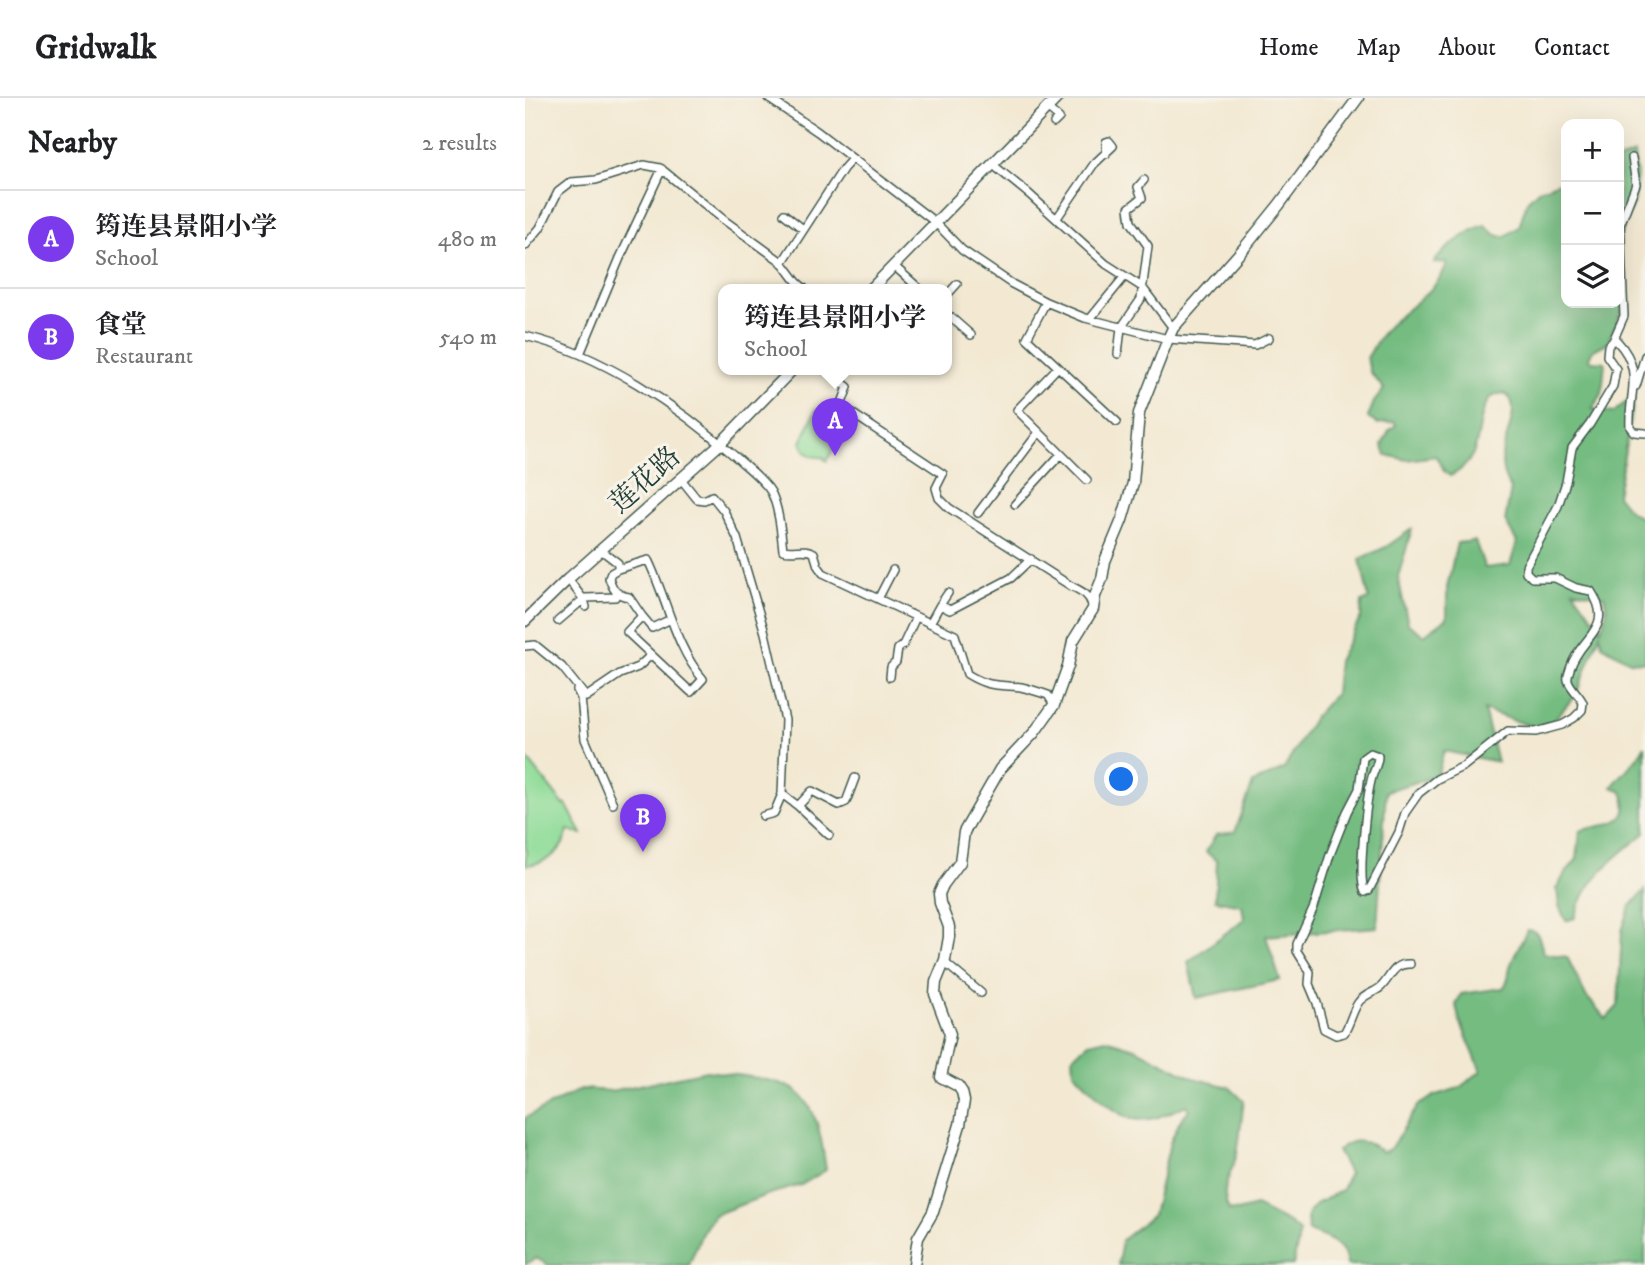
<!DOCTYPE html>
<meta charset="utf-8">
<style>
:root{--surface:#fff;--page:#f6f6f6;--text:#202124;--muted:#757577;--line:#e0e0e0;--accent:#7c3aed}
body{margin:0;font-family:"IM FELL DW Pica","Noto Serif SC",serif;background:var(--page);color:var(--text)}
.controls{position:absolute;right:21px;top:21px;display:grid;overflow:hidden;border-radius:14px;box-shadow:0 7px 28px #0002}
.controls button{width:63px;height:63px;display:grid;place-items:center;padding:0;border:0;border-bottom:2px solid var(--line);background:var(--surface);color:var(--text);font:35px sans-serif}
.you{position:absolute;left:597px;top:682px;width:24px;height:24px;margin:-18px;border:5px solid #fff;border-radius:50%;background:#1a73e8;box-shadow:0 0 0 10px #1a73e833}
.badge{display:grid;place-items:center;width:46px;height:46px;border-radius:50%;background:var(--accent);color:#fff;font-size:23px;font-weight:700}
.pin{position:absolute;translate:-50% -58px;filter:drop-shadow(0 2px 4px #0008)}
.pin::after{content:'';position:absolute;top:37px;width:24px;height:21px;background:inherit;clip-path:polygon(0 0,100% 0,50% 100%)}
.popup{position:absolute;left:193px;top:186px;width:234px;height:91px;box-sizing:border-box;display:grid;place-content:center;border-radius:14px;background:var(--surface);filter:drop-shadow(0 2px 5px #0005);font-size:23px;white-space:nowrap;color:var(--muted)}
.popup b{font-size:26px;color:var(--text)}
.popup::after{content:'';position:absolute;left:50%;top:100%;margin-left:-14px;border:14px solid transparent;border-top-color:var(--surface)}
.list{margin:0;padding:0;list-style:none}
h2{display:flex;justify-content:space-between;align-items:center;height:91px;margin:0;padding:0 28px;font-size:30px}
h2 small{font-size:23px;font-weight:400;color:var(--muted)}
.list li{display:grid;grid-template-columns:46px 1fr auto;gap:21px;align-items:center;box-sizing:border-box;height:98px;padding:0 28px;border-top:2px solid var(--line)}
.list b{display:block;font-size:26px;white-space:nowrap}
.list p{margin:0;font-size:23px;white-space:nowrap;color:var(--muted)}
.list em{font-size:23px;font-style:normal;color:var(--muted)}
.icon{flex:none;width:38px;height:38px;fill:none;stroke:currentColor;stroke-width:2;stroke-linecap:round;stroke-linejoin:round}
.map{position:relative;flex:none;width:1120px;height:1167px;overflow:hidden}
header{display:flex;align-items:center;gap:42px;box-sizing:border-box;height:98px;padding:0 35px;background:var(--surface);border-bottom:2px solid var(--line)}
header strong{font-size:33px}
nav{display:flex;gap:38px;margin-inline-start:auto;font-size:24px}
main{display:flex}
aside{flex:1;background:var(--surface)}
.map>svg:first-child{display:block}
.green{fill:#90dc99;stroke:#588c66;stroke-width:2}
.forest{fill:#74bc81;stroke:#4a7c5a;stroke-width:2;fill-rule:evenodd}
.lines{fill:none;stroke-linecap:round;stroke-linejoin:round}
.street-casing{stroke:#3f574c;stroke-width:10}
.secondary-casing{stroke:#3f574c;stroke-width:13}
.street{stroke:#fff;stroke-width:7}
.secondary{stroke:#fff;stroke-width:10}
.labels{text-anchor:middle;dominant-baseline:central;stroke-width:6;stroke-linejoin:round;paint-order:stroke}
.street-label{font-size:28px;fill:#1f3d34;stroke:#f7f3e8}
</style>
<header>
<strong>Gridwalk</strong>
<nav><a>Home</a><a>Map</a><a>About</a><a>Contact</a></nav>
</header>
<main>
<aside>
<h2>Nearby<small>2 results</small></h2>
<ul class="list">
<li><span class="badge">A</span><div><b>筠连县景阳小学</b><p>School</p></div><em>480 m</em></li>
<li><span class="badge">B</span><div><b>食堂</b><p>Restaurant</p></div><em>540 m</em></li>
</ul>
</aside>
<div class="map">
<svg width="1120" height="1167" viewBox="0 0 1120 1167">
<rect width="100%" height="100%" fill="#f7f3e8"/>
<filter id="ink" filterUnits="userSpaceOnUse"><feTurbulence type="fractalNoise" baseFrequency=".0143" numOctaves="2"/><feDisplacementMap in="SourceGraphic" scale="14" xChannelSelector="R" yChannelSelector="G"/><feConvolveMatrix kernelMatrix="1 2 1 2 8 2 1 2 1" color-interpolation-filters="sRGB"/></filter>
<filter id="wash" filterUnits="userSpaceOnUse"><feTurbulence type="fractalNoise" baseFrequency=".00686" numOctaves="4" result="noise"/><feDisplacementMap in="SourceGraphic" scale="28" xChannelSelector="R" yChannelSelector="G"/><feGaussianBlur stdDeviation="1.57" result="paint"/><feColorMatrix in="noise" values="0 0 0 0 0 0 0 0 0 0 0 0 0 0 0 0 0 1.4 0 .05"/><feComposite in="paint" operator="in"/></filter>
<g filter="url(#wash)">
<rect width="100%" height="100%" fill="#f3e9d3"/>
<!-- green -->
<path class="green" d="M 291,312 L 308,314 L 318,323 L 320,321 L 323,323 L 302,363 L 299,361 L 299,359 C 287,360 280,356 276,344 Z
M 0,658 L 39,707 L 41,706 L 57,736 L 43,732 C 38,754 23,765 1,767 Z"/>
<!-- forest -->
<path class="forest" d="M 1109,56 L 1112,78 L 1109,103 L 1095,138 L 1097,213 L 1082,245 L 1067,253 L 1064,260 L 1067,263 L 1080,264 L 1077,296 L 1067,311 L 1088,315 L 1110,296 L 1092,397 L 1104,412 L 1120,423 L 1120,564 L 1105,563 L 1077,547 L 1075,536 L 1051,597 L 1019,633 L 959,612 L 972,664 L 919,653 L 912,678 L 861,693 L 852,829 L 741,838 L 755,882 L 671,900 L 663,864 L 719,821 L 717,807 L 690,802 L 692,763 L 681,754 L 691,737 L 710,734 L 728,685 L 759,671 L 789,619 L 810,596 L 813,563 L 836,519 L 837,504 L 844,501 L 835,461 L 861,449 L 887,431 L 873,479 L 883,526 L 899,537 L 922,520 L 922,489 L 932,445 L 950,443 L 960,470 L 985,467 L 992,444 L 980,423 L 986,391 C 979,381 977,373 977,360 C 977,342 1001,304 978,295 C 974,296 970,297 967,299 C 947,315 964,361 925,378 L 919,373 L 911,358 L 882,362 L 861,357 L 857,347 L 864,333 L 871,327 L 869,324 L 852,326 L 843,319 L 849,304 L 859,291 L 845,274 L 842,260 C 848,251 853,240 860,232 C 879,210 915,194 922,164 L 909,165 C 917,152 945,131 960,127 L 971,137 L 979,139 L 994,129 L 1002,103 L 1013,92 L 1041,81 L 1041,205 L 1094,205 L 1094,62 ZM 1048,492 L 1079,498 L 1082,513 L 1076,531 Z
M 1120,647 L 1120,735 C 1089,761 1061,779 1050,820 L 1041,823 L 1034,808 L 1032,791 L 1039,777 L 1052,761 L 1055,733 C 1076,725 1112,730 1097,694 L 1087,689 C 1099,672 1110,667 1120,647 Z
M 1120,792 L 1120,1167 L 822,1167 C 820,1144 802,1140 783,1133 L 782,1117 L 791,1106 L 817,1092 L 824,1075 L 812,1053 C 828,1038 842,1042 858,1054 L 865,1051 L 893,1008 L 911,997 L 934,990 L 956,973 L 934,921 L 931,907 L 936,896 L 978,890 C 983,884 983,881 984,874 C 987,858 996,847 1002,832 C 1015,832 1015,843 1018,855 L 1042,859 L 1061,898 L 1081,921 L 1093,908 L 1097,833 L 1105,809 Z
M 580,941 L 610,950 L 668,980 L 704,989 L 719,1003 C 716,1019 715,1045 711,1059 C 705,1079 694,1091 704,1112 L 712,1113 L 731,1108 L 764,1125 L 775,1134 L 768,1167 L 593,1167 L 597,1142 L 628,1117 L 645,1045 L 655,1023 L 664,1012 L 661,1007 C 646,1014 626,1025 609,1021 C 587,1016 565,990 549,974 L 548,958 L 564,945 Z
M 182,973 C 203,976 255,980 271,993 C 294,1010 297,1046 301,1072 L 276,1087 L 244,1096 L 189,1117 L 177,1135 L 164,1167 L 23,1167 L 11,1160 L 0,1167 L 0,1020 L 56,991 L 86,993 Z"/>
</g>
<g filter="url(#ink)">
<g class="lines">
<defs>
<path id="street" d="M 243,0 L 293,34 L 410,124 L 437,152 L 487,186 L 521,204 L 560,220 L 643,241 L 730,247 L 744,240
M 522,10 L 534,20 L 529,25
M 467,66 L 504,96 L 581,166 L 617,189 L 648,230
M 259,116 L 278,131
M 532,120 L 569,66 L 588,48 L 584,43 L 581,44 L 581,56
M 0,148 L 15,130 L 33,94 L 46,84 L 71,82 L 119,67 L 135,70 L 199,122 L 257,164 L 272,184 L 281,192
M 257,165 L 318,71 L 327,61
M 368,167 L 396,192
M 422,197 L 432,186
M 521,204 L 502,240 L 592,324
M 422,216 L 446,237
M 565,221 L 600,178
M 0,238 C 77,256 153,308 212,360 C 223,370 238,381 246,394 C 254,410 256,434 258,452 C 269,455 280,449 289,455 L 293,468 L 298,475 L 430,537 L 442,576 C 465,590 471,586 496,589 C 505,591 514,594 523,597 L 529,607
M 1088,243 L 1099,218 L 1095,127 L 1111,86 L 1107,60
M 55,256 L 95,160 L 137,71
M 593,256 L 596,230 L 616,201 L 623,148 L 606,124 L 604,110 L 617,100 L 613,89 L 619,82
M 533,269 L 492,312 L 562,382
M 301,272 L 323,289 L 314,313 L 328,316 L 418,376 L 411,390 L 414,400 L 424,410 L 546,488 C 556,493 564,496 567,507
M 1111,288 L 1120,258
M 156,381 L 172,401 L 179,402 L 187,398 L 199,413 L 212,440 L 240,535 L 260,622 L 257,696 L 249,715 L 238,718
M 490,406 L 536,356
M 453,415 L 514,334
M 76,452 L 93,465 L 93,471 L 123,462 C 142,501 150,549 178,581 L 166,594 L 102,534 L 117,518 L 127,530 L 146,521
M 93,471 L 86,475 L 84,480 C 88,492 91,497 104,499 L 117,518
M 43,481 L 59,502 L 61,509
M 353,501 L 368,472
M 415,507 L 423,495
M 33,523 L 60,500 L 90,499
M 405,525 L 415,507 L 425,512 L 486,480 L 506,461
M 0,548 L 10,547 L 37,569 L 61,599 L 95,576 L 113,569 L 125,558
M 365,579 L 366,569 L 371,564 L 373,551 L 378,547 L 391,519
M 52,592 L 56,600 L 60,641 L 88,706
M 257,696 L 273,708 L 287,693 L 314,707 L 321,704 L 330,680
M 273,708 L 304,737
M 419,864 L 456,895
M 885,866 C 868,865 866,879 856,889 C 849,895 839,896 833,905 C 827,914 825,926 819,935 L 811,937 L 799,931 L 792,905 L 784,886 L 785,874 L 772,853 L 772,846 L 789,809 L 805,757 L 822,714 L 834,691 L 838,660 L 845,655 L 853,658 C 853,666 849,672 847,679 C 842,697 832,780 840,794 L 844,792 L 874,734 L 880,715 L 894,695 L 912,681 L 939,668 L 983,633 L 1011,634 L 1037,627 L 1049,620 L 1057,612 L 1058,605 C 1055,597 1045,590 1043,582 C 1042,578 1044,575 1045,571 C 1055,538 1091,531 1066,493 L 1051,490 L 1030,480 L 1007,480 L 1001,474 L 1001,468 L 1033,408 L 1041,384 L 1047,350 L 1065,326 L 1088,288 L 1091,271 L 1082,258 L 1083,248 L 1088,243 L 1092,243 C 1120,273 1103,295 1105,329 L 1109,334 L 1120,335"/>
<path id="secondary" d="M 345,192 L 532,0
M 0,523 L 43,481 L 195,346 L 267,272
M 389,1167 L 393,1140 L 408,1114 L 435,1027 L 439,1003 L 437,994 L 433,988 L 416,979 L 425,936 L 410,896 L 411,884 L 420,862 L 424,839 L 424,829 L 415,805 L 414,796 L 418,787 L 435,764 L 439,734 L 475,671 L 509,635 L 529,607 L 543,568 L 548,543 L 568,511 L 570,498 L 577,481 L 580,463 L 597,422 L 608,385 L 614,315 L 643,241 L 648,230 L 720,149 L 754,107 L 833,0"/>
</defs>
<!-- street casing -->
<use href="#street" class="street-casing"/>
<!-- secondary casing -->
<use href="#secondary" class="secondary-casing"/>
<!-- street -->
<use href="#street" class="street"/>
<!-- secondary -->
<use href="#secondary" class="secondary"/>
</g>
</g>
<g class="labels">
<!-- street labels -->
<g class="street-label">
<text transform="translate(120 382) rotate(-42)">莲花路</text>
</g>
</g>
</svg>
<div class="controls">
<button>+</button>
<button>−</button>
<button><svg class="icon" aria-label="layers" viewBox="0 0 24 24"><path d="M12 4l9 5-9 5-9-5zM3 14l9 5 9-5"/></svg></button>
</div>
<div class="you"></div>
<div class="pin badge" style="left:310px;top:358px">A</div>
<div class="popup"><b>筠连县景阳小学</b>School</div>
<div class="pin badge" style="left:118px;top:754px">B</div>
</div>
</main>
